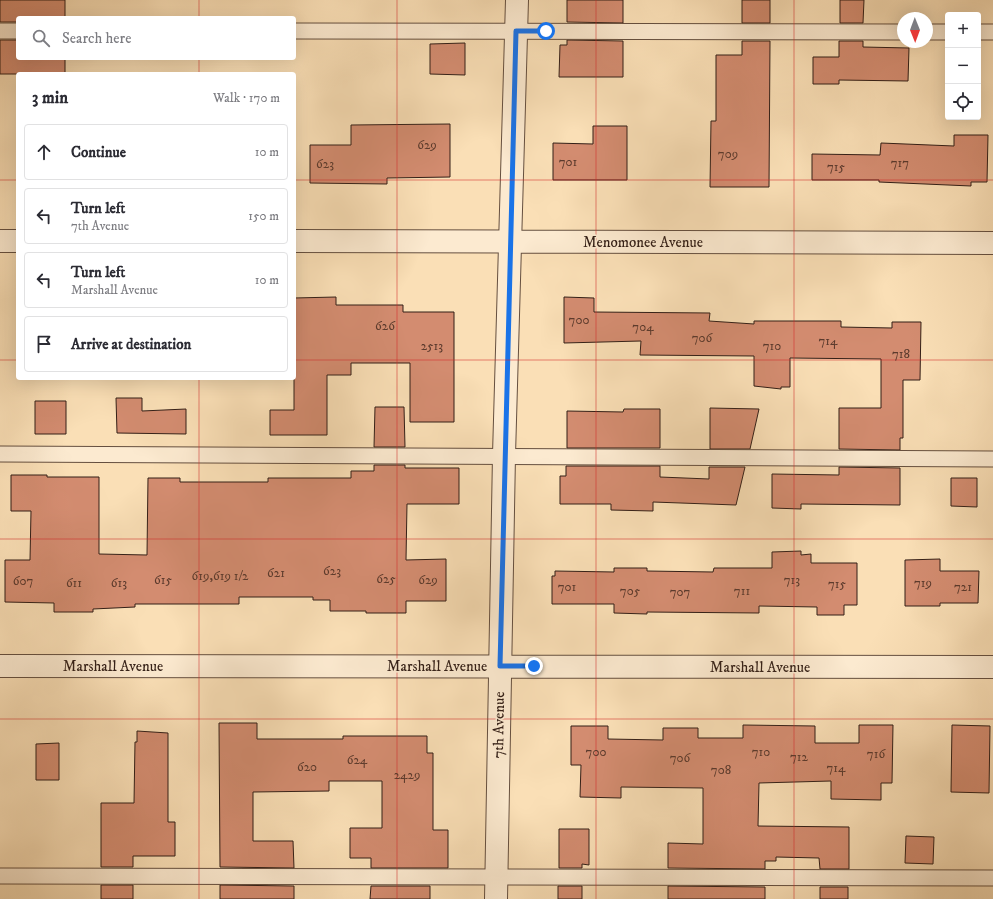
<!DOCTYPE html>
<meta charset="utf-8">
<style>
:root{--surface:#fff;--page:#f2f2f3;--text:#2b2b33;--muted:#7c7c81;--line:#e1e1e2}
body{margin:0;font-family:"IM FELL DW Pica",serif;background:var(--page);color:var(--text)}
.controls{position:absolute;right:12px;top:12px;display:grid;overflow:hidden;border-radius:4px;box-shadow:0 4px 16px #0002}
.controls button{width:36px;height:36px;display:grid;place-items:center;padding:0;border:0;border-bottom:1px solid var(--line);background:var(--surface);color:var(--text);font:20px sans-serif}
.compass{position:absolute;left:897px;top:12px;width:36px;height:36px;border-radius:50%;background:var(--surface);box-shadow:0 4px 16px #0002;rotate:179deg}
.stop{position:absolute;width:12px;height:12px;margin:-9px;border:3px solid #1a73e8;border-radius:50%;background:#fff}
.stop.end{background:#1a73e8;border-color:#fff;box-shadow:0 1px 4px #0008}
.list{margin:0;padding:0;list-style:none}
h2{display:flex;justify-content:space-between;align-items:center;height:52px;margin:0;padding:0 16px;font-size:17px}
h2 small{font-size:13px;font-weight:400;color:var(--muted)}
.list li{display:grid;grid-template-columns:26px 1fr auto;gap:12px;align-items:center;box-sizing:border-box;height:56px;margin:0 8px 8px;padding:0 8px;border:1px solid var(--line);border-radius:4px}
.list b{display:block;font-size:15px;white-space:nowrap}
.list p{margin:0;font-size:13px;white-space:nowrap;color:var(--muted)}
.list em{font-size:13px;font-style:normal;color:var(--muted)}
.icon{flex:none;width:22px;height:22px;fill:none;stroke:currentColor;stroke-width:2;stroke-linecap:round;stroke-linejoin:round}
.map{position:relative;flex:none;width:993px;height:899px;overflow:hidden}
.search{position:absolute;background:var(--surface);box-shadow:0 4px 16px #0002;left:16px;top:16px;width:280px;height:44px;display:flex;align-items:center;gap:10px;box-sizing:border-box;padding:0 14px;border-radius:4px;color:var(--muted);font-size:15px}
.panel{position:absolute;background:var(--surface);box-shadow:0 4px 16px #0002;left:16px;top:72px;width:280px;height:308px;border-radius:4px}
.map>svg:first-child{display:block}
.building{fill:#d38c70;stroke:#331f17}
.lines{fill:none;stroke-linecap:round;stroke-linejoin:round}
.lane-casing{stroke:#654f3f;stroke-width:17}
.street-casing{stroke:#654f3f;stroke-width:24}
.lane{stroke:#fcead0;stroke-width:15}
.street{stroke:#fcead0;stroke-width:22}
.route{stroke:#1a73e8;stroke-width:5}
.grid{fill:none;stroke:#d62828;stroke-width:1;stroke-opacity:0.55}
.labels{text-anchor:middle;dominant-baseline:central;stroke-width:3;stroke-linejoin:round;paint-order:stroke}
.number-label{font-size:13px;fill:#5b3a2d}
.street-label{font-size:15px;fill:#331f17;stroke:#fcead0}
</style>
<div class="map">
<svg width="993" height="899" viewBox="0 0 993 899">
<rect width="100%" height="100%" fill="#fadfb6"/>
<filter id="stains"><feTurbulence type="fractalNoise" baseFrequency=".005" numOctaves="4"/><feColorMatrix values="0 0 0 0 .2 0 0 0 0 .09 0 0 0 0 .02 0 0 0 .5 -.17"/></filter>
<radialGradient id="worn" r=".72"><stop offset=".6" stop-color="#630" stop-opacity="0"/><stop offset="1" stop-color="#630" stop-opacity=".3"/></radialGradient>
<!-- building -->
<path class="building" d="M 0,0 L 65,0 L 65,18 L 18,18 L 18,22 L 0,22 Z
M 567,0 L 623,0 L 623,23 L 567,22 Z
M 742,0 L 770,0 L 770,23 L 742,23 Z
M 840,0 L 864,0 L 863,23 L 840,23 Z
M 0,40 L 18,40 L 18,58 L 65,58 L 65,74 L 0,74 Z
M 567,40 L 623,41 L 623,77 L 559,77 L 560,45 L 567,45 Z
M 742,41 L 770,41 L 769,187 L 710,187 L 711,121 L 716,121 L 716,55 L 742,55 Z
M 839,41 L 863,41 L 863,47 L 909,48 L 908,81 L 839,80 L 839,84 L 813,84 L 813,57 L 839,57 Z
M 465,43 L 465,75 L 430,74 L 430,44 Z
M 450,124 L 450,177 L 387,178 L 387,184 L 310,183 L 310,145 L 351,145 L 351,125 Z
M 593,126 L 627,126 L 627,180 L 553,180 L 553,143 L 593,144 Z
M 954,135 L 988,135 L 987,182 L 971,182 L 971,186 L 879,182 L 879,180 L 812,180 L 812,154 L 880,155 L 881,143 L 954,146 Z
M 336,297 L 336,305 L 403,305 L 403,312 L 454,312 L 454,422 L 410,422 L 410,363 L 351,363 L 351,375 L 327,375 L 327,435 L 270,435 L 270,410 L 294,410 L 294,298 Z
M 564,297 L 594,298 L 594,312 L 710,313 L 709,321 L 754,324 L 754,321 L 841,321 L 841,327 L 892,328 L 892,322 L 921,322 L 920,380 L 903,380 L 903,438 L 900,438 L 900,450 L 839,449 L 839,408 L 881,408 L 881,359 L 790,358 L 790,387 L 781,387 L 781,389 L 754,386 L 754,356 L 640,355 L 641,341 L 564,343 Z
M 116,398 L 142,398 L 142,411 L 186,409 L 186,434 L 117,433 Z
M 35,401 L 66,401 L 66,434 L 35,434 Z
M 375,407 L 404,407 L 405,447 L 374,447 Z
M 710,408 L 759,409 L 750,449 L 710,449 Z
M 624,409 L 660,409 L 660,448 L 567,448 L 567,411 L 623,412 Z
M 374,465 L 405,465 L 405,468 L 459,468 L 459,504 L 407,504 L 406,560 L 446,559 L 446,601 L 406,601 L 406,613 L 366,613 L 366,611 L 330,611 L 330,600 L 313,600 L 313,597 L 239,597 L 239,604 L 135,604 L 135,607 L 93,609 L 93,612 L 54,612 L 54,603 L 5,602 L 5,560 L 30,560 L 31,511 L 11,511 L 11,475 L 47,475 L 47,477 L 99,477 L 99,554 L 147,555 L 148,478 L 180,478 L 180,482 L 268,482 L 268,478 L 351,478 L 351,471 L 374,471 Z
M 566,466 L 660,466 L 660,477 L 709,479 L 709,467 L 745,467 L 736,505 L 653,502 L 653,511 L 611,510 L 611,504 L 560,504 L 560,476 L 566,476 Z
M 839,467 L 900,468 L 900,505 L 801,504 L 801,509 L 772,508 L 772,474 L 839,475 Z
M 951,478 L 977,478 L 977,507 L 951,506 Z
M 801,551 L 801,555 L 811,554 L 811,563 L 857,563 L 857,605 L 844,605 L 844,615 L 817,615 L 817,607 L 759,606 L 759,613 L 647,612 L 647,614 L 614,613 L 614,604 L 552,604 L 552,576 L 555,576 L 555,571 L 614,572 L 614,568 L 647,568 L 647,571 L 713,572 L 714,568 L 772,568 L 772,552 Z
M 940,559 L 940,571 L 979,571 L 978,603 L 940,603 L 940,606 L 905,606 L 905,560 Z
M 219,723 L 257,723 L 257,739 L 343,739 L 343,736 L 427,736 L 427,753 L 433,753 L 433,830 L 448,830 L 448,868 L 371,868 L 371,858 L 350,858 L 350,828 L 382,828 L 382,781 L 329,781 L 329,791 L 253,792 L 253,841 L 293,841 L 294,868 L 220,867 Z
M 743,725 L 815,726 L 815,743 L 859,743 L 859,725 L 893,725 L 892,783 L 881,783 L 881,800 L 831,799 L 831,781 L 759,783 L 758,826 L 849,827 L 849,869 L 820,869 L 819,858 L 776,857 L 776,861 L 765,861 L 765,869 L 668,868 L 668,843 L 703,844 L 703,788 L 621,787 L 621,798 L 580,797 L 581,765 L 571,765 L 571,726 L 608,726 L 608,739 L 663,740 L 663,728 L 698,728 L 698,738 L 743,738 Z
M 952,725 L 990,726 L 989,793 L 951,792 Z
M 137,731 L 168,733 L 168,822 L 175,822 L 175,856 L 133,856 L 133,867 L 101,867 L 101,803 L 134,803 L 135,742 L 137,742 Z
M 59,743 L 59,780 L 36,780 L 36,744 Z
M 559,829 L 589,829 L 589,865 L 582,864 L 582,868 L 559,868 Z
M 906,836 L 934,837 L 933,864 L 905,863 Z
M 101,885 L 133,885 L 133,899 L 101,899 Z
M 220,885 L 294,886 L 294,899 L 220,899 Z
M 371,886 L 430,886 L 430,899 L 370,899 Z
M 558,886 L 582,886 L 582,899 L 558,899 Z
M 668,886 L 765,887 L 765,899 L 668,899 Z
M 820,887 L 848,887 L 848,899 L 820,899 Z"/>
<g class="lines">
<defs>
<path id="lane" d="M 0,31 L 18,31
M 294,31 L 903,32
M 927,32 L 948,32
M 978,32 L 993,32
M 0,454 L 993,459
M 0,876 L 993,878"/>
<path id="street" d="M 0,241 L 18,241
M 294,241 L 993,243
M 0,666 L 993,667
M 496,899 L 504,455 L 517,0"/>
</defs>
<!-- lane casing -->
<use href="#lane" class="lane-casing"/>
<!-- street casing -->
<use href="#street" class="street-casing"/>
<!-- lane -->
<use href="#lane" class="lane"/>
<!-- street -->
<use href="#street" class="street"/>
</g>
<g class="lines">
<!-- route -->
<path class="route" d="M 534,666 L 500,666 L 516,31 L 546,31"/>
</g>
<!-- grid -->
<path class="grid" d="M 199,0 L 199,18M 397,0 L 397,899M 596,0 L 596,899M 794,0 L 794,899M 199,58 L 199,74M 0,180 L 18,180M 294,180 L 993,180M 0,360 L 18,360M 294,360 L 993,360M 199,378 L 199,899M 0,539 L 993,539M 0,719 L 993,719"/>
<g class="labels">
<!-- number labels -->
<g class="number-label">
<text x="427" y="145">629</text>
<text x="728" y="154">709</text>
<text x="568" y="162">701</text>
<text x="900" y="163">717</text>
<text x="325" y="164">623</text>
<text x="836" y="167">715</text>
<text x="579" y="320">700</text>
<text x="385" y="326">626</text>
<text x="643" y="327">704</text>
<text x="702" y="338">706</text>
<text x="828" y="341">714</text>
<text x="432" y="346">2513</text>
<text x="772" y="346">710</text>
<text x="901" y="354">718</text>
<text x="332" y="571">623</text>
<text x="276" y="573">621</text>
<text x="220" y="576">619,619 1/2</text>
<text x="386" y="579">625</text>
<text x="163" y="580">615</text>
<text x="428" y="580">629</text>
<text x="792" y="580">713</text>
<text x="23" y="581">607</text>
<text x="74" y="583">611</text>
<text x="119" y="583">613</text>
<text x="923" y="583">719</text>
<text x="837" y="584">715</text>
<text x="567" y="587">701</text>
<text x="963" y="587">721</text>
<text x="630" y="591">705</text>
<text x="742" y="591">711</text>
<text x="680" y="592">707</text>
<text x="596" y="752">700</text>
<text x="761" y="752">710</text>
<text x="876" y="754">716</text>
<text x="799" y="757">712</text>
<text x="680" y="758">706</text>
<text x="357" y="760">624</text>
<text x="307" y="767">620</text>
<text x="836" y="768">714</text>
<text x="721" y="770">708</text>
<text x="407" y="775">2429</text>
</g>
<!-- street labels -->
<g class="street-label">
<text x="643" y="242">Menomonee Avenue</text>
<text x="113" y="666">Marshall Avenue</text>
<text x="437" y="666">Marshall Avenue</text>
<text x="760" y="667">Marshall Avenue</text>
<text transform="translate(499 725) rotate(-89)">7th Avenue</text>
</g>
</g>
<rect width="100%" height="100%" filter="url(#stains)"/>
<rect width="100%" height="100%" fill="url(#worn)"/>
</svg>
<div class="controls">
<button>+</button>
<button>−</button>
<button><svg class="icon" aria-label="locate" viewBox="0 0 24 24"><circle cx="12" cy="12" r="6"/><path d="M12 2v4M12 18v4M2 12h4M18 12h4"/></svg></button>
</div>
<svg class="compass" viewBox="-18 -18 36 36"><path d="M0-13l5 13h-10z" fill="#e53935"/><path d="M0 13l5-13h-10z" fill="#7c7c81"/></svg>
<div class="stop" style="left:546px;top:31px"></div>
<div class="stop end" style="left:534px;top:666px"></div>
<div class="search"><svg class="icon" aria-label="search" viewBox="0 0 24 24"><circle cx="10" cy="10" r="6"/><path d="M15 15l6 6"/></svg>Search here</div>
<section class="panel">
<h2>3 min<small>Walk · 170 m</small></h2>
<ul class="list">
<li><svg class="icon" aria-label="ahead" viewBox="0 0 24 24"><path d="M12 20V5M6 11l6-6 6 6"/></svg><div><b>Continue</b></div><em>10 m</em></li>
<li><svg class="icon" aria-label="left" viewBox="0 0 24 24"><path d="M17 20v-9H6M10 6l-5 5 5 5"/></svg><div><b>Turn left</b><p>7th Avenue</p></div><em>150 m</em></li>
<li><svg class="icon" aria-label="left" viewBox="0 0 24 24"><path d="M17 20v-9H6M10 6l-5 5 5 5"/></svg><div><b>Turn left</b><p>Marshall Avenue</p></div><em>10 m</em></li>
<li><svg class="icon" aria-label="arrive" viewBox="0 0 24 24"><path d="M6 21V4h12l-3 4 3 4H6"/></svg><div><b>Arrive at destination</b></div></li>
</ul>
</section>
</div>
